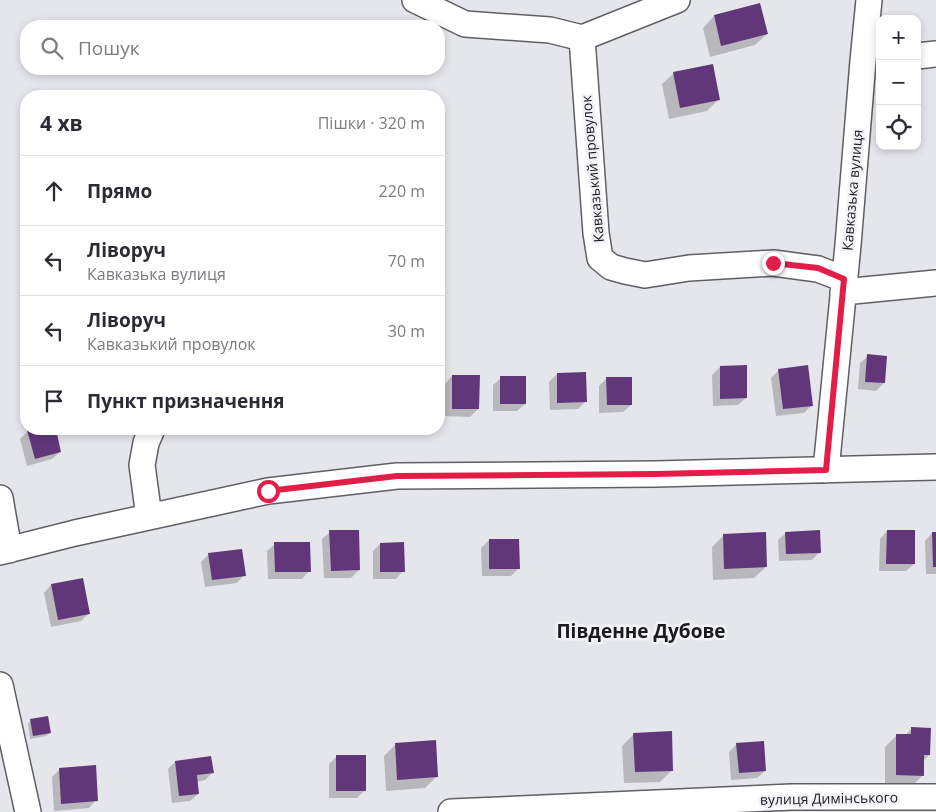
<!DOCTYPE html>
<html lang="uk">
<meta charset="utf-8">
<style>
:root{--surface:#fff;--page:#f2f2f3;--text:#2b2b33;--muted:#7c7c81;--line:#e1e1e2}
body{margin:0;font-family:"Open Sans",sans-serif;background:var(--page);color:var(--text)}
.controls{position:absolute;right:15px;top:15px;display:grid;overflow:hidden;border-radius:10px;box-shadow:0 2px 8px #0003}
.controls button{width:45px;height:45px;display:grid;place-items:center;padding:0;border:0;border-bottom:1px solid var(--line);background:var(--surface);color:var(--text);font:25px sans-serif}
.stop{position:absolute;width:15px;height:15px;margin:-11px;border:4px solid #e11d48;border-radius:50%;background:#fff}
.stop.end{background:#e11d48;border-color:#fff;box-shadow:0 1px 5px #0008}
.list{margin:0;padding:0;list-style:none}
h2{display:flex;justify-content:space-between;align-items:center;height:65px;margin:0;padding:0 20px;font-size:21px}
h2 small{font-size:16px;font-weight:400;color:var(--muted)}
.list li{display:grid;grid-template-columns:32px 1fr auto;gap:15px;align-items:center;box-sizing:border-box;height:70px;padding:0 20px;border-top:1px solid var(--line)}
.list b{display:block;font-size:19px;white-space:nowrap}
.list p{margin:0;font-size:16px;white-space:nowrap;color:var(--muted)}
.list em{font-size:16px;font-style:normal;color:var(--muted)}
.icon{flex:none;width:28px;height:28px;fill:none;stroke:currentColor;stroke-width:2;stroke-linecap:round;stroke-linejoin:round}
.map{position:relative;flex:none;width:936px;height:812px;overflow:hidden}
.search{position:absolute;background:var(--surface);box-shadow:0 2px 8px #0003;left:20px;top:20px;width:425px;height:55px;display:flex;align-items:center;gap:12px;box-sizing:border-box;padding:0 18px;border-radius:20px;color:var(--muted);font-size:19px}
.panel{position:absolute;background:var(--surface);box-shadow:0 2px 8px #0003;left:20px;top:90px;width:425px;height:345px;border-radius:20px}
.map>svg:first-child{display:block}
.shadow{fill:#0003}
.building{fill:#61377a}
.lines{fill:none;stroke-linecap:round;stroke-linejoin:round}
.minor-casing{stroke:#5f5f64;stroke-width:28}
.minor{stroke:#fff;stroke-width:25}
.route{stroke:#e11d48;stroke-width:6}
.labels{text-anchor:middle;dominant-baseline:central;stroke-width:5;stroke-linejoin:round;paint-order:stroke}
.street-label{font-size:14px;fill:#1b1b1d;stroke:#f2f2f9}
.district-label{font-size:19px;font-weight:bold;fill:#1b1b1d;stroke:#f2f2f9}
</style>
<div class="map">
<svg width="936" height="812" viewBox="0 0 936 812">
<rect width="100%" height="100%" fill="#e5e5ec"/>
<!-- shadow -->
<path class="shadow" d="M 714,16 L 767,34 L 755,45 L 710,57 L 703,28 Z
M 674,73 L 718,100 L 707,111 L 669,119 L 662,84 Z
M 868,356 L 884,383 L 876,391 L 858,389 L 860,363 Z
M 720,367 L 746,398 L 738,405 L 713,406 L 712,375 Z
M 779,370 L 812,405 L 804,413 L 776,416 L 771,378 Z
M 557,374 L 585,402 L 578,409 L 550,410 L 549,382 Z
M 452,376 L 478,409 L 470,417 L 444,416 L 445,384 Z
M 501,378 L 525,404 L 517,411 L 493,411 L 493,385 Z
M 607,378 L 631,405 L 623,412 L 599,413 L 599,386 Z
M 39,429 L 54,429 L 60,452 L 52,459 L 27,466 L 20,439 L 28,431 Z
M 887,531 L 914,564 L 906,571 L 879,571 L 880,539 Z
M 330,532 L 359,570 L 351,578 L 324,578 L 322,539 Z
M 786,533 L 820,552 L 812,560 L 779,561 L 778,540 Z
M 932,533 L 936,533 L 936,574 L 926,574 L 925,541 Z
M 724,535 L 766,567 L 754,578 L 713,580 L 712,547 Z
M 489,540 L 519,568 L 511,576 L 482,576 L 481,548 Z
M 275,544 L 309,571 L 302,579 L 268,579 L 267,551 Z
M 380,544 L 403,571 L 396,579 L 373,579 L 373,551 Z
M 209,554 L 244,575 L 237,583 L 205,587 L 201,562 Z
M 51,585 L 89,613 L 81,621 L 51,627 L 44,593 Z
M 31,720 L 50,733 L 46,736 L 30,739 L 28,724 Z
M 911,729 L 929,755 L 923,761 L 923,775 L 911,787 L 885,786 L 885,747 L 897,735 L 905,735 Z
M 634,734 L 672,770 L 660,782 L 624,783 L 622,746 Z
M 396,744 L 436,777 L 425,788 L 386,791 L 384,756 Z
M 737,744 L 765,771 L 757,778 L 731,780 L 729,752 Z
M 337,756 L 365,790 L 357,798 L 329,798 L 329,764 Z
M 175,762 L 212,773 L 205,780 L 196,782 L 198,794 L 190,801 L 172,803 L 168,769 Z
M 59,770 L 96,800 L 89,808 L 54,811 L 52,777 Z"/>
<!-- building -->
<path class="building" d="M 760,3 L 768,34 L 721,46 L 714,15 Z
M 713,64 L 720,100 L 680,108 L 673,72 Z
M 867,354 L 887,356 L 885,383 L 865,382 Z
M 747,365 L 747,398 L 720,399 L 720,366 Z
M 808,365 L 813,406 L 783,409 L 778,369 Z
M 586,372 L 587,402 L 557,403 L 557,373 Z
M 452,375 L 480,375 L 479,409 L 452,409 Z
M 500,376 L 526,376 L 526,404 L 500,404 Z
M 606,377 L 632,377 L 632,405 L 607,405 Z
M 34,429 L 56,429 L 61,452 L 35,459 L 27,430 Z
M 329,530 L 359,530 L 360,570 L 331,571 Z
M 820,530 L 821,553 L 786,554 L 785,532 Z
M 887,530 L 915,530 L 915,564 L 886,564 Z
M 766,532 L 767,567 L 724,569 L 723,534 Z
M 932,532 L 936,532 L 936,567 L 933,567 Z
M 489,539 L 519,539 L 520,569 L 489,569 Z
M 274,542 L 310,542 L 311,572 L 275,572 Z
M 404,542 L 405,572 L 380,572 L 380,543 Z
M 242,549 L 246,576 L 212,580 L 208,553 Z
M 83,578 L 90,614 L 58,620 L 51,584 Z
M 48,716 L 51,733 L 33,736 L 30,719 Z
M 911,727 L 931,728 L 930,755 L 924,755 L 924,776 L 896,775 L 896,734 L 911,734 Z
M 672,731 L 673,771 L 635,772 L 633,733 Z
M 436,740 L 438,777 L 397,780 L 395,743 Z
M 764,741 L 766,771 L 739,773 L 736,743 Z
M 336,755 L 366,755 L 366,791 L 336,791 Z
M 211,756 L 214,773 L 197,775 L 199,794 L 179,796 L 175,761 Z
M 96,765 L 98,801 L 61,804 L 59,768 Z"/>
<g class="lines">
<defs>
<path id="minor" d="M 415,0 L 465,24 L 550,30 L 582,38 L 677,0
M 582,38 L 596,233 L 600,258 L 611,267 L 625,271 L 645,275 L 689,268 L 773,263 L 818,269 L 844,279
M 917,56 L 936,54
M 843,292 L 936,283
M 826,470 L 848,245 L 863,61 L 869,0
M 0,498 L 9,550
M 149,517 L 142,465 L 146,443 L 152,429
M 0,552 L 75,533 L 268,491 L 397,476 L 656,474 L 936,467
M 0,685 L 28,812
M 451,812 L 792,797 L 936,797"/>
</defs>
<!-- minor casing -->
<use href="#minor" class="minor-casing"/>
<!-- minor -->
<use href="#minor" class="minor"/>
</g>
<g class="lines">
<!-- route -->
<path class="route" d="M 268,491 L 397,476 L 656,474 L 826,470 L 844,279 L 818,268 L 773,263"/>
</g>
<g class="labels">
<!-- street labels -->
<g class="street-label">
<text transform="translate(592 169) rotate(-95)">Кавказький провулок</text>
<text transform="translate(852 190) rotate(-85)">Кавказька вулиця</text>
<text transform="translate(829 798) rotate(-1)">вулиця Димінського</text>
</g>
<!-- district labels -->
<g class="district-label">
<text x="641" y="631">Південне Дубове</text>
</g>
</g>
</svg>
<div class="controls">
<button>+</button>
<button>−</button>
<button><svg class="icon" aria-label="locate" viewBox="0 0 24 24"><circle cx="12" cy="12" r="6"/><path d="M12 2v4M12 18v4M2 12h4M18 12h4"/></svg></button>
</div>
<div class="stop" style="left:268px;top:491px"></div>
<div class="stop end" style="left:773px;top:263px"></div>
<div class="search"><svg class="icon" aria-label="search" viewBox="0 0 24 24"><circle cx="10" cy="10" r="6"/><path d="M15 15l6 6"/></svg>Пошук</div>
<section class="panel">
<h2>4 хв<small>Пішки · 320 m</small></h2>
<ul class="list">
<li><svg class="icon" aria-label="ahead" viewBox="0 0 24 24"><path d="M12 20V5M6 11l6-6 6 6"/></svg><div><b>Прямо</b></div><em>220 m</em></li>
<li><svg class="icon" aria-label="left" viewBox="0 0 24 24"><path d="M17 20v-9H6M10 6l-5 5 5 5"/></svg><div><b>Ліворуч</b><p>Кавказька вулиця</p></div><em>70 m</em></li>
<li><svg class="icon" aria-label="left" viewBox="0 0 24 24"><path d="M17 20v-9H6M10 6l-5 5 5 5"/></svg><div><b>Ліворуч</b><p>Кавказький провулок</p></div><em>30 m</em></li>
<li><svg class="icon" aria-label="arrive" viewBox="0 0 24 24"><path d="M6 21V4h12l-3 4 3 4H6"/></svg><div><b>Пункт призначення</b></div></li>
</ul>
</section>
</div>
